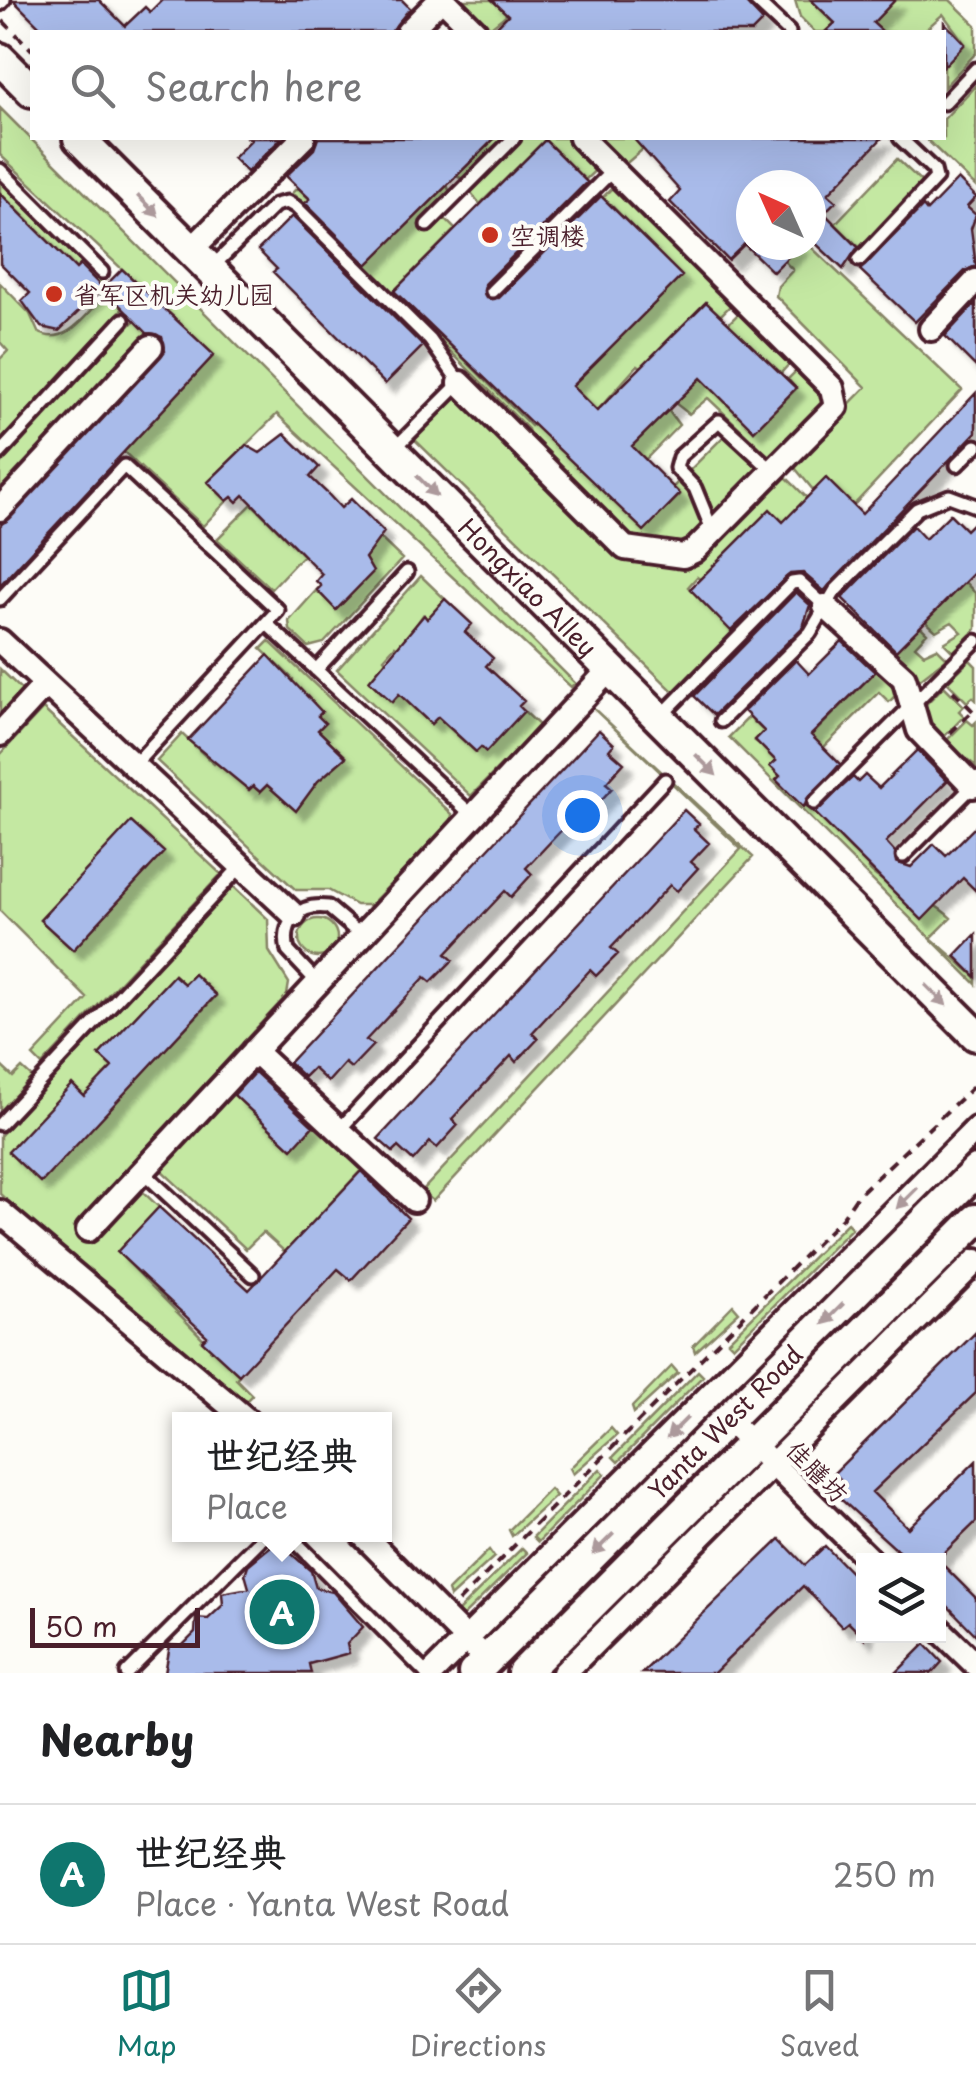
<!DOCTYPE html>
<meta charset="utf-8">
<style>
:root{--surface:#fff;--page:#f2f2f2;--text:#202124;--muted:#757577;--line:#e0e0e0;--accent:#0f766e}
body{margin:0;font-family:"Playpen Sans","LXGW WenKai TC",sans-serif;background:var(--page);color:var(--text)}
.controls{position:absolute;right:30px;bottom:30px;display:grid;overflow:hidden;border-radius:0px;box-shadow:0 10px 40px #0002}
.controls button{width:90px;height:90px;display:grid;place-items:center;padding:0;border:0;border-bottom:2px solid var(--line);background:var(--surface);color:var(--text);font:50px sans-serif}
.compass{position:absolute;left:736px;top:170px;width:90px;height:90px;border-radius:50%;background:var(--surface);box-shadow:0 10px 40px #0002;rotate:315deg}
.scale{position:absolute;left:30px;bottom:25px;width:170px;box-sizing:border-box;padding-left:10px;border:5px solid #4a1f2b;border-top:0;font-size:28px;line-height:35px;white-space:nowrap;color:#4a1f2b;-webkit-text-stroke:8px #fdfcf7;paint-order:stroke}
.you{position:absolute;left:582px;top:815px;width:35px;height:35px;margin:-25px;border:8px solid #fff;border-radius:50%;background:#1a73e8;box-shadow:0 0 0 15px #1a73e833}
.badge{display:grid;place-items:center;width:65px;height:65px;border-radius:50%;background:var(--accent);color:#fff;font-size:32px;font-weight:700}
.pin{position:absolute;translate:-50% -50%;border:5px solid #fff;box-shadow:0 2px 10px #0006}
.popup{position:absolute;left:172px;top:1412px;width:220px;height:130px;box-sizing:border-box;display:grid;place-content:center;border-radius:0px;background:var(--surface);filter:drop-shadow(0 2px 8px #0005);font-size:32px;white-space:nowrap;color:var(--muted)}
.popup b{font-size:38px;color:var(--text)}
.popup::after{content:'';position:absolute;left:50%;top:100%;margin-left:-20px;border:20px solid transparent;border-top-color:var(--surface)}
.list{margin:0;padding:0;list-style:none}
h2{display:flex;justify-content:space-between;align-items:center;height:130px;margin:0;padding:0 40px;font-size:42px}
h2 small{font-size:32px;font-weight:400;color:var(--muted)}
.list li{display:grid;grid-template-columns:65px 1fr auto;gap:30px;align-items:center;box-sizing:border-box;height:140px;padding:0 40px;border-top:2px solid var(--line)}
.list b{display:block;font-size:38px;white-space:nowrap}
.list p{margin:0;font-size:32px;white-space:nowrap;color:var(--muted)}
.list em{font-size:32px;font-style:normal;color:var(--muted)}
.icon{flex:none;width:55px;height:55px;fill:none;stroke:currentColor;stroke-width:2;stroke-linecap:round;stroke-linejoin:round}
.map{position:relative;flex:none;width:976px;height:1673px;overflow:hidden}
.search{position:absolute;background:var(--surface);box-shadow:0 10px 40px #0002;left:30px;right:30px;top:30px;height:110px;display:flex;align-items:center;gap:25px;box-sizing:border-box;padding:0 35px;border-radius:0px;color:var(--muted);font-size:38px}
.sheet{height:270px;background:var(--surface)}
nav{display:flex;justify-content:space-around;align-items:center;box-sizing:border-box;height:140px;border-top:2px solid var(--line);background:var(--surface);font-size:28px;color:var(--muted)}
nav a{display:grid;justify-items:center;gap:5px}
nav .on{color:var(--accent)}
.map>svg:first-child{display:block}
.green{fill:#c4e8a2;stroke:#878466;stroke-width:2.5;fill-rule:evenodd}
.building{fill:#a9bbea;stroke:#4a1f2b;stroke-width:2.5;filter:url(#shadow)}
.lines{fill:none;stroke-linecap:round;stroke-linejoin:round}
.lane-casing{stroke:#4a1f2b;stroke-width:19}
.street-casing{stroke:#4a1f2b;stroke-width:30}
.secondary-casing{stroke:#4a1f2b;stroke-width:38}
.path{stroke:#4a1f2b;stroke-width:4;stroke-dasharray:10 8;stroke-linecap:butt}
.lane{stroke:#fdfcf7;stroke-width:11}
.street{stroke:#fdfcf7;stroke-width:22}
.secondary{stroke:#fdfcf7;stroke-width:30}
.oneway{fill:#ac999b}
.poi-dot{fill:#c8321e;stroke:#fdfcf7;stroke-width:4}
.labels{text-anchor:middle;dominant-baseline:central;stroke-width:8;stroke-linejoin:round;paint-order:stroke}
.poi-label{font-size:25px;fill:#4a1f2b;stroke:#fdfcf7;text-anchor:start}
.street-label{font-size:25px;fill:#4a1f2b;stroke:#fdfcf7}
</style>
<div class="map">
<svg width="976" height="1673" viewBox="0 0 976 1673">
<defs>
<filter id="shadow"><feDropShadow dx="9" dy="9" stdDeviation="2.5" flood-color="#0004"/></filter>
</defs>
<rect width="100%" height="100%" fill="#fdfcf7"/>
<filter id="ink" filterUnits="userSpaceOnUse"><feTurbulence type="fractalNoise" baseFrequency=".01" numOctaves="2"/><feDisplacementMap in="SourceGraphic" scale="20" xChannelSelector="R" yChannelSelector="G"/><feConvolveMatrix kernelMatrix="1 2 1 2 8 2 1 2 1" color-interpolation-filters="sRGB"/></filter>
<g filter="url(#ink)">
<!-- green -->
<path class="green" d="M 454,0 L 492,0 L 507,14 L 486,31 Z
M 795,0 L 826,0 L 819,8 L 835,23 L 825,32 L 815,32 L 800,17 Z
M 895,0 L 950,0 L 976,25 L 976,53 L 944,87 L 944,66 L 965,44 L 943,14 L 923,32 L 883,32 L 873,23 Z
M 976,85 L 976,187 L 925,138 L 944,138 L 944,119 Z
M 0,108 L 575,683 L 571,687 L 277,414 L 209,482 L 227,501 L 203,526 L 124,452 L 214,355 L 0,155 Z
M 495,138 L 508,138 L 465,180 L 456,176 Z
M 521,138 L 572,138 L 600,166 L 585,180 L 545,140 L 480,204 L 469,190 Z
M 590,138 L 656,138 L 622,167 Z
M 897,159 L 924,184 L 861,249 L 835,224 Z
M 0,178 L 106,285 L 103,288 L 80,266 L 76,269 L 0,193 Z
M 617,183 L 733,303 L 720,316 L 641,367 L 638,365 L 597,411 L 644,530 L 680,495 L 673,487 L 680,480 L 691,490 L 704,524 L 686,546 L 629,541 L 531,443 L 528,429 L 292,193 L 298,187 L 371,260 L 447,185 L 451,195 L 421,225 L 428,231 L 444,218 L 455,229 L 395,290 L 531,426 L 681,276 L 603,197 Z
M 796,245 L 809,245 L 962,390 L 676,694 L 413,438 L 460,391 L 622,553 L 690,563 L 784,475 L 807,498 L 814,491 L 791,463 L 866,387 L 776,296 L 778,286 L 793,270 L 784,261 ZM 697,577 L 700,579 L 726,625 L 688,587 Z
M 0,283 L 30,314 L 38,332 C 66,349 89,311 107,293 L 123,308 L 0,441 L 0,359 L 8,351 L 0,342 Z
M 740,312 L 791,362 L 781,373 L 728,324 Z
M 135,320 L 148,333 L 0,492 L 0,464 Z
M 798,369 L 828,399 L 771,458 L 708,398 L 689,414 L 675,403 L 708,371 L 754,431 L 796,389 L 788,379 Z
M 668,410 L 679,425 L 645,460 L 632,446 Z
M 727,433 L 760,470 L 714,513 L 687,473 Z
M 252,504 L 303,555 L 271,589 L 217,539 Z
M 379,537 L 402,559 L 324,643 L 308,647 L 290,630 L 289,621 L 321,585 L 317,591 L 336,609 L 373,572 L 365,558 Z
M 421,576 L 445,599 L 427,619 L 423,615 L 399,649 L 395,646 L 384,658 L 387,662 L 370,682 L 392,702 L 407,687 L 410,704 L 431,724 L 443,711 L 442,721 L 476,752 L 481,747 L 486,751 L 524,711 L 540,726 L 471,796 L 337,670 Z
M 965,582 L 976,594 L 976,629 L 953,652 L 944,643 L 962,632 L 952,622 L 936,631 L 921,617 Z
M 920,626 L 927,633 L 915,646 L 924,654 L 937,648 L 947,658 L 919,680 L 892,655 Z
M 269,641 L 452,814 L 451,822 L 370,905 L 356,905 L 328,890 L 296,890 L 157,761 L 182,734 L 214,764 L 228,749 L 249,789 L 253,786 L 260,792 L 267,785 L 296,811 L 315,785 L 291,762 L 297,756 L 322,778 L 346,757 L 318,730 L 325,723 L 279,694 L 293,679 L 261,649 Z
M 970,660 L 976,666 L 976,700 L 973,697 L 967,702 L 947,682 Z
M 882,665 L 896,680 L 896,695 L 889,702 L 879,692 L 816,755 L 804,743 Z
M 0,669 L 22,690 L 0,714 Z
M 944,686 L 964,706 L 959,711 L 964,716 L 942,739 L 925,722 L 923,707 Z
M 771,695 L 775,698 L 753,721 L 764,731 L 755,741 L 779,757 L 771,766 L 780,776 L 777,781 L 784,789 L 789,785 L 852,850 L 872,864 L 868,869 C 890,891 927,894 951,918 L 931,938 L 976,977 L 976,984 L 729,737 Z
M 592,707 L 753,857 L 433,1201 L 422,1191 L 741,849 Z
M 43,709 L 221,874 L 42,1065 L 33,1056 L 87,998 L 0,911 L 0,755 ZM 131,823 L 163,852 L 73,950 L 40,920 Z
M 967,720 L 973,725 L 976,722 L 976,766 L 945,742 Z
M 233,886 L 268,919 L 269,951 L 289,983 L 287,995 L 73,1227 L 91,1244 L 141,1190 L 159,1207 L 118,1252 L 239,1375 L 236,1379 L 252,1395 L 246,1401 L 41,1233 L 0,1194 L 0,1136 ZM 174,975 L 184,984 L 194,975 L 216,996 L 122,1095 L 102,1077 L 112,1067 L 100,1054 Z
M299 938a19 19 0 1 1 38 0a19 19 0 1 1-38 0Z
M 0,1065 L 13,1077 L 22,1068 L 32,1077 L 0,1111 Z
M 232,1093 L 291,1148 L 315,1124 L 362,1169 L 285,1252 L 263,1232 L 246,1249 L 161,1170 Z
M 976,1137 L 976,1158 L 776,1358 L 766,1347 Z
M 847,1223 L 852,1228 L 733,1346 L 728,1341 Z
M 976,1233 L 976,1254 L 824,1406 L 814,1395 Z
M 733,1305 L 739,1312 L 695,1352 L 693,1346 Z
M 672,1366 L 678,1373 L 634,1413 L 632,1407 Z
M 698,1371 L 703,1376 L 618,1462 L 613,1457 Z
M 690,1422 L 701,1433 L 507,1628 L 496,1617 Z
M 611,1428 L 617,1435 L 573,1474 L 570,1468 Z
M 600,1469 L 605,1474 L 538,1542 L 533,1537 Z
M 738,1471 L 749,1481 L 557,1673 L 552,1673 L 544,1665 Z
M 550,1489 L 556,1496 L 512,1536 L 509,1530 Z
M 522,1548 L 527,1553 L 461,1618 L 456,1613 Z
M 489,1550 L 494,1557 L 450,1597 L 448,1591 Z"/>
<!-- building -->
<path class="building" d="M 13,0 L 99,0 L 125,26 L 145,7 L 150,12 L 162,0 L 402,0 L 410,8 L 391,32 L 45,32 Z
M 492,0 L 743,0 L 763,21 L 752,32 L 491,32 L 508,15 Z
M 811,0 L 895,0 L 873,23 L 883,32 L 825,32 L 835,23 Z
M 944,22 L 965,44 L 944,66 Z
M 248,138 L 282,138 L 247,172 L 233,158 L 251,140 Z
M 318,138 L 495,138 L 367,265 L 305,203 L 310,199 L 286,176 L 314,149 Z
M 633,138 L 882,138 L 828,194 L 836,201 L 824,213 L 858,247 L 843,269 L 811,239 L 811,185 L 751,185 L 751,238 L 728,260 L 670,202 L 680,191 Z
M 545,140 L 587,182 L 485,284 L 486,298 L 499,298 L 601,196 L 682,276 L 572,386 L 597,411 L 706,302 L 796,388 L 754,431 L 701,378 L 632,446 L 680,494 L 644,531 L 394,291 Z
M 958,179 L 976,197 L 967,207 L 976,215 L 971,229 L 976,266 L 965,271 L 915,322 L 860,270 L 923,206 L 927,211 Z
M 0,193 L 76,269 L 80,265 L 103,288 L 59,331 L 41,327 L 22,301 L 30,293 L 0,263 Z
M 292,216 L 423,346 L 385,384 L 273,272 L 277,269 L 258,250 Z
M 745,245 L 800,245 L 773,272 Z
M 122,269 L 214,355 L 0,585 L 0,526 L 165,351 L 162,337 L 147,333 L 103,288 Z
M 976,303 L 976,367 L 945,336 Z
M 976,393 L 976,432 L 824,591 L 803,573 L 790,574 L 731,631 L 690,589 L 770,509 L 783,522 L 826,478 L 862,514 Z
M 285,434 L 319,467 L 310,477 L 327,493 L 341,508 L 351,499 L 384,532 L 365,558 L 373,572 L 336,610 L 317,590 L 321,586 L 316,581 L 322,574 L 244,495 L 237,502 L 232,497 L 227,501 L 208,482 L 246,445 L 260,453 Z
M 950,514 L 966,530 L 976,520 L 976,571 L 896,651 L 842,598 L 913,526 L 925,539 Z
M 796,592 L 810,605 L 803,627 L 714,715 L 694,696 Z
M 445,599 L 472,624 L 465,632 L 493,658 L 486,666 L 524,701 L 519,706 L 524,711 L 486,752 L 481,747 L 476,752 L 438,717 L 431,724 L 399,694 L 392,702 L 369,681 L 424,615 L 427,619 Z
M 842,641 L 875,672 L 811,735 L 840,764 L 803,807 L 776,780 L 780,776 L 770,766 L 776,761 L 755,740 L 764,731 L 744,711 L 796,660 L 809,674 Z
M 268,655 L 322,712 L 318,716 L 325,723 L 318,730 L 346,757 L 318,781 L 296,811 L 267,785 L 260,792 L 253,786 L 249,790 L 188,740 Z
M 599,730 L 614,744 L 609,750 L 624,763 L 606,783 L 612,788 L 591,811 L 585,806 L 555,837 L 526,868 L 532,874 L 511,897 L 505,891 L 475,923 L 446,954 L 453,960 L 431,982 L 425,977 L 366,1040 L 373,1045 L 351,1068 L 345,1063 L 328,1082 L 313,1068 L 304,1077 L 289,1063 Z
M 917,750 L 947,781 L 886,842 L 895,852 L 896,862 L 911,867 L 934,844 L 946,856 L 976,826 L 976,891 L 963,878 L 922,920 L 814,812 L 853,777 L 858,782 L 865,775 L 879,788 Z
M 684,810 L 699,824 L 694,829 L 709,843 L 691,862 L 698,868 L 677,891 L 670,885 L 629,929 L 611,948 L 618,954 L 596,976 L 590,970 L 532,1033 L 538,1039 L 516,1062 L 511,1056 L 452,1119 L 458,1125 L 437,1148 L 430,1142 L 413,1161 L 398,1147 L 393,1152 L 378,1139 Z
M 131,822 L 164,852 L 73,950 L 40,920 Z
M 976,934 L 976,977 L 955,956 Z
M 194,974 L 216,995 L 41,1183 L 8,1152 L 72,1084 L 84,1096 L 112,1067 L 99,1055 L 174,975 L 184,984 Z
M 255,1072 L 313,1126 L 292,1149 L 234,1095 Z
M 361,1171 L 408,1218 L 351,1280 L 338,1269 L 239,1375 L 202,1341 L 207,1336 L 117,1252 L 159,1207 L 249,1290 Z
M 976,1332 L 976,1393 L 872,1492 L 908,1528 L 976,1461 L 976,1522 L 937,1560 L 908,1560 L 835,1494 L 845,1484 L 834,1473 Z
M 780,1539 L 805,1565 L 825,1546 L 864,1586 L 864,1638 L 848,1622 L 842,1627 L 803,1586 L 714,1673 L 642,1673 Z
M 277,1541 L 311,1571 L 316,1588 L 333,1592 L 363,1627 L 347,1644 L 349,1653 L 309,1664 L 311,1673 L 165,1673 L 170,1645 L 182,1646 L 195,1633 L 196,1618 L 208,1619 L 223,1605 L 222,1593 L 249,1588 L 245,1574 L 248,1565 Z
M 938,1560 L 976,1598 L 976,1635 L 938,1596 Z
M 925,1644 L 942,1662 L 932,1673 L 896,1673 Z"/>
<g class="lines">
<defs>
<path id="lane" d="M 755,0 L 789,32
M 0,4 L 4,0
M 944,103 L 976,69
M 0,170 L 102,272
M 427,225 L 514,138
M 859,260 L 936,178 L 934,170 L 900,138
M 210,269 L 275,205 L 287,202 L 296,207 L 430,340 L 460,383 L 393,450
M 492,291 L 613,170
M 0,453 L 123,320
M 957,465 L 976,446
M 713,532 L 695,488 L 676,468 L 679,457 L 719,421 L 773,471
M 0,599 L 124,466 L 278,610 L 266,623
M 316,670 L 407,572
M 659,718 L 792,583 L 799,582 L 825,606
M 721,721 L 810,633 L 835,591 L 917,509 L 949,496 L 976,506
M 133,766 L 266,623 L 473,816
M 814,803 L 976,641
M 903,856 L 973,786
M 318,983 L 288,951 C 281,922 299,903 328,907 L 362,936
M 0,1124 L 241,866
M 339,1130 L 665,780
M 142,1171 L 253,1275
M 288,1534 L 426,1673
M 127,1673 L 266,1534"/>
<path id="street" d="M 444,0 L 476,32
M 408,32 L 440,0
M 191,250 L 303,138
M 931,329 L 976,281
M 460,383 L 625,548 L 683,556 L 694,551 L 836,407 L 832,388 L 581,138
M 0,509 L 151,347
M 825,606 L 904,678 L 919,730 L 973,786 L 976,783
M 0,641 L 294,915
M 0,734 L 46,684
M 254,1051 L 414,1200
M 0,1212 L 247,1420
M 88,1230 L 610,669
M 728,1420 L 870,1560
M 362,1534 L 476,1649
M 938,1628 L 976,1665
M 432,1673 L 976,1129
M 564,1673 L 976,1261"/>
<g id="secondary">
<path d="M 0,59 L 32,91"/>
<path id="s1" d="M 79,138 L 976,1035"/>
<path id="s2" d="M 474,1673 L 976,1171"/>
<path d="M 523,1673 L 976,1220"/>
</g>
</defs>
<!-- lane casing -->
<use href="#lane" class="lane-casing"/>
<!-- street casing -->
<use href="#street" class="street-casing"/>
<!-- secondary casing -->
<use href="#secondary" class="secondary-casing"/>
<!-- path -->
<path class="path" d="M 3,21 L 32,50
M 953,691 L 976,714
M 950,733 L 976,708
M 458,1602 L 842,1218 L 857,1196 L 976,1084"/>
<!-- lane -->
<use href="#lane" class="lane"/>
<!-- street -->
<use href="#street" class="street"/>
<!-- secondary -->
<use href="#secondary" class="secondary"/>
</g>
<!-- one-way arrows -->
<defs><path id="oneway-solid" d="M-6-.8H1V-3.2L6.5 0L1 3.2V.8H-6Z" transform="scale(2.5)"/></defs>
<g class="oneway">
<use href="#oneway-solid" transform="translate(148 206) rotate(45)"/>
<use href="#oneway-solid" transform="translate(427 486) rotate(45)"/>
<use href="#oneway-solid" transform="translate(706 765) rotate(45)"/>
<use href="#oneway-solid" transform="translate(936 995) rotate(45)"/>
<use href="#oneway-solid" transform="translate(907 1198) rotate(135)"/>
<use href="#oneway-solid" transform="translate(833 1314) rotate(135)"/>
<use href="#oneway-solid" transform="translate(677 1428) rotate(135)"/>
<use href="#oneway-solid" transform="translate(603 1544) rotate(135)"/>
</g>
</g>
<!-- markers -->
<g class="poi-dot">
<circle cx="490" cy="235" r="10"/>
<circle cx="54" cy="294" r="10"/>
</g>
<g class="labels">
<!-- poi labels -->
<g class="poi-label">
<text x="510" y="235">空调楼</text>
<text x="74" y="294">省军区机关幼儿园</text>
</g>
<!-- street labels -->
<g class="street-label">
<text stroke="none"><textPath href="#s1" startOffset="635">Hongxiao Alley</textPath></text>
<text stroke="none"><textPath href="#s2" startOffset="355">Yanta West Road</textPath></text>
<text transform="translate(818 1471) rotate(45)">佳膳坊</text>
</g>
</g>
</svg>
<div class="controls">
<button><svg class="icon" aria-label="layers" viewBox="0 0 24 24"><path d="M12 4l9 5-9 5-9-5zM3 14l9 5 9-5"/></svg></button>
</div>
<svg class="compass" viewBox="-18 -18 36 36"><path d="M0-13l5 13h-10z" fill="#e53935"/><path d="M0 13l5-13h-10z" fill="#757577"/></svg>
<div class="scale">50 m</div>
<div class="you"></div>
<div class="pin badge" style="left:282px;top:1612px">A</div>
<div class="popup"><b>世纪经典</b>Place</div>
<div class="search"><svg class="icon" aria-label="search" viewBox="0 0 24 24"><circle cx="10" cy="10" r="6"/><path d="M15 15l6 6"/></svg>Search here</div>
</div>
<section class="sheet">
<h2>Nearby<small></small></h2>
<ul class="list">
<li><span class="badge">A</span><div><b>世纪经典</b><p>Place · Yanta West Road</p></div><em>250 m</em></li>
</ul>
</section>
<nav>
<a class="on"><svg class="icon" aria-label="map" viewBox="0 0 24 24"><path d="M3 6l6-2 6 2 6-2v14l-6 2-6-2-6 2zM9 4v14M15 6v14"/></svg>Map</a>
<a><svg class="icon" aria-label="directions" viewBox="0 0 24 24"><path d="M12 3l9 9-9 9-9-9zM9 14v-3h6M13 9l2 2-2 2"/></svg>Directions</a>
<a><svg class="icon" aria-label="saved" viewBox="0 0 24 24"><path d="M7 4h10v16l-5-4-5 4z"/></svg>Saved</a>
</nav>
